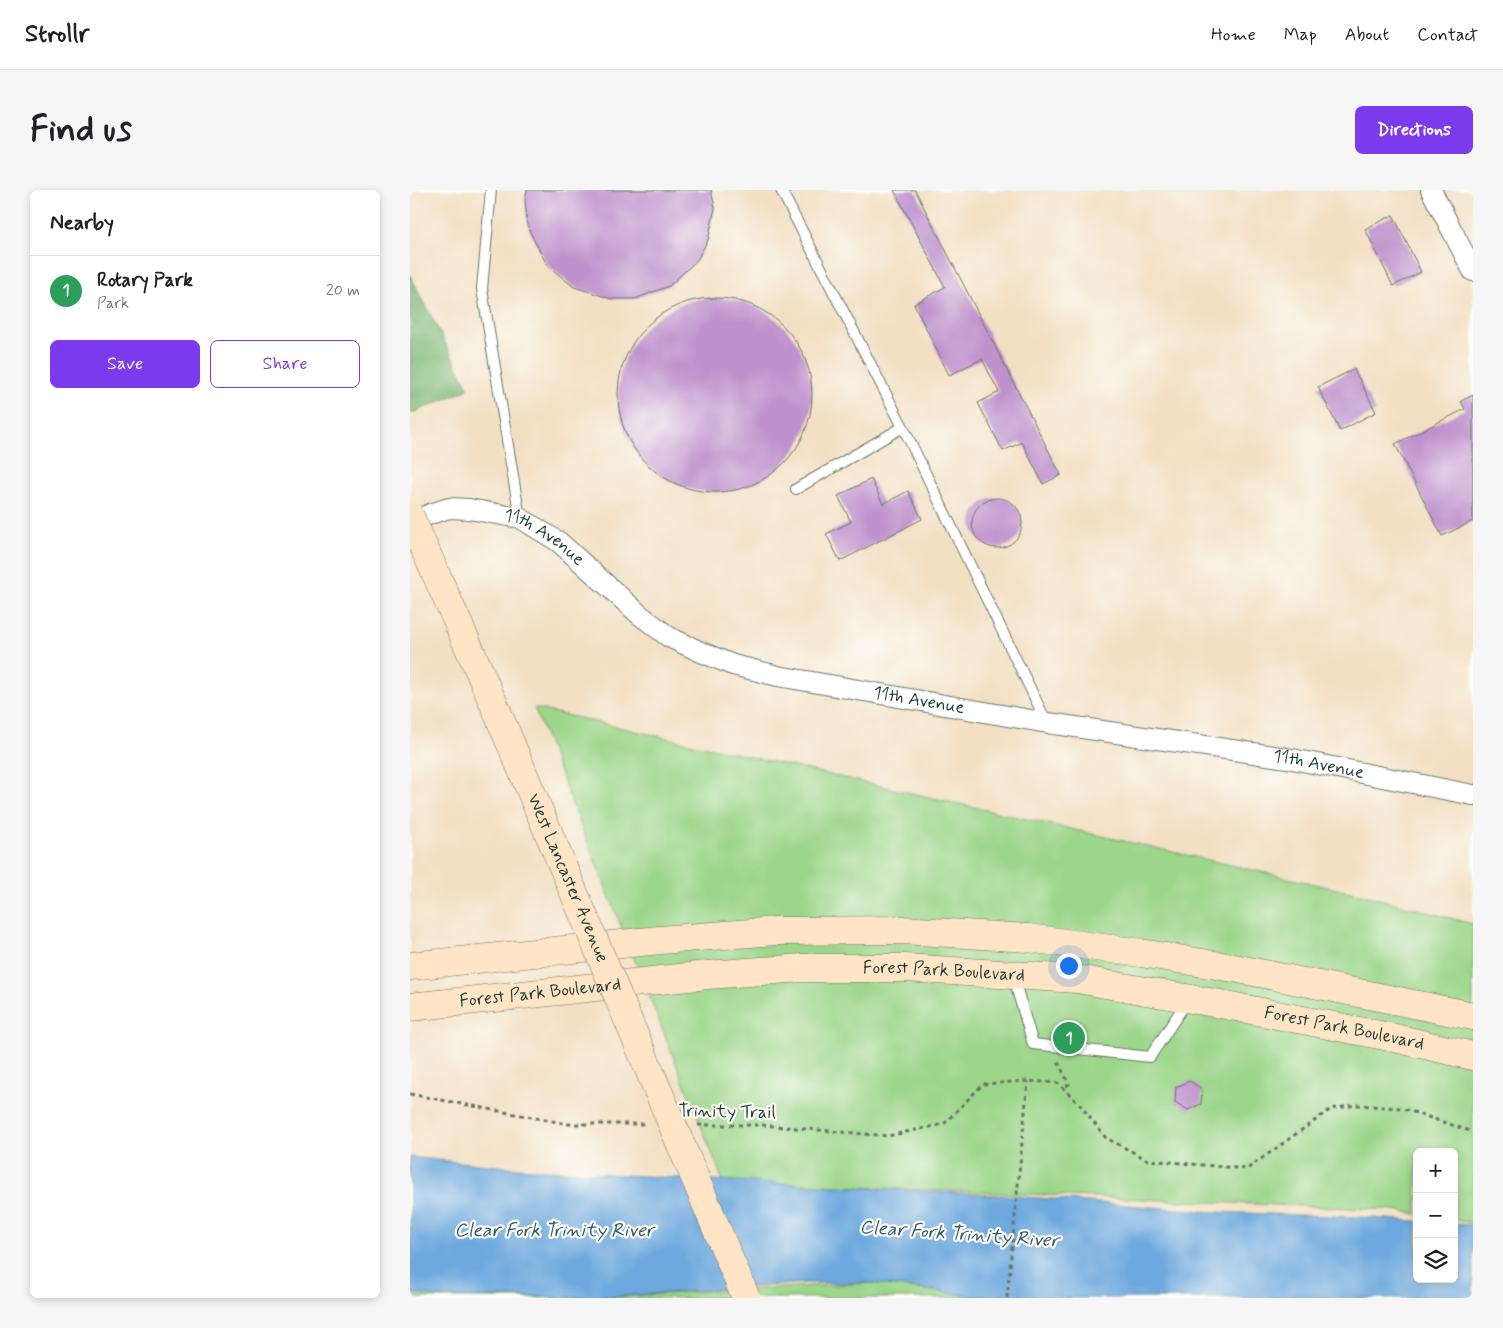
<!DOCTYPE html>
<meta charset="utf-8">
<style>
:root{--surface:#fff;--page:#f6f6f6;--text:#202124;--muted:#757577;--line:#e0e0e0;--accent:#7c3aed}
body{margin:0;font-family:Mynerve,sans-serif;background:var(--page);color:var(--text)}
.controls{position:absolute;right:15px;bottom:15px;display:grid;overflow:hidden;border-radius:8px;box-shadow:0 2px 8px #0003}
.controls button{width:45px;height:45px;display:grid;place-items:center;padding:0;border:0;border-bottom:1px solid var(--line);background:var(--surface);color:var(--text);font:25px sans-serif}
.you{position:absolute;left:658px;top:775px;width:18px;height:18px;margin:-12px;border:4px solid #fff;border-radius:50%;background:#1a73e8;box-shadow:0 0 0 8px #1a73e833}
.badge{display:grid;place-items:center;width:32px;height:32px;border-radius:50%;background:var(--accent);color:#fff;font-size:16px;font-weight:700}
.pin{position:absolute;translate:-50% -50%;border:2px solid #fff;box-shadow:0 1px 5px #0006}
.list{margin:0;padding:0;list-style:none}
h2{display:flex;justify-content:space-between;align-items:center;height:65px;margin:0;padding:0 20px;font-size:21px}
h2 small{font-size:16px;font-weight:400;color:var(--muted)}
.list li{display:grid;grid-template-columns:32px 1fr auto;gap:15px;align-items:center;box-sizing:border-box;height:70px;padding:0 20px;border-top:1px solid var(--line)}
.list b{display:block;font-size:19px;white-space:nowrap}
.list p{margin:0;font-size:16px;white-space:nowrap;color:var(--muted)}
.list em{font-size:16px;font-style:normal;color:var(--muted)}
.actions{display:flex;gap:10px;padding:15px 20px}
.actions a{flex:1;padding:11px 0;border:1px solid var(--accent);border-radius:8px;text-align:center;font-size:18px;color:var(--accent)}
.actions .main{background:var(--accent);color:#fff}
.icon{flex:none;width:28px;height:28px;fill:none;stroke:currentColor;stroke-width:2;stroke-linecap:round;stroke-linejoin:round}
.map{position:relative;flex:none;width:1063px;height:1108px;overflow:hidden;border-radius:8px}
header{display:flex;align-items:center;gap:30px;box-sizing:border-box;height:70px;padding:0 25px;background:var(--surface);border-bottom:1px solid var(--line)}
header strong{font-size:24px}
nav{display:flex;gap:28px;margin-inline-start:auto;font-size:18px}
.intro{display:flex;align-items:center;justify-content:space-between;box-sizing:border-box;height:120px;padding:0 30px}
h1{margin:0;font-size:35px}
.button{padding:12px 22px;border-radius:8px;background:var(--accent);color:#fff;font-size:18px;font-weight:700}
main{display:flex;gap:30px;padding:0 30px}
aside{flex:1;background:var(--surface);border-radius:8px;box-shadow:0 2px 8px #0003}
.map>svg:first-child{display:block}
.green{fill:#9cd68a;stroke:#5e8a5f}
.forest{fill:#7db776;stroke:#4e7a55}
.water{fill:#6da9de;stroke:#467389}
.building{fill:#bf92cd}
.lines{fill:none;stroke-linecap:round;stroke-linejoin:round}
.service-casing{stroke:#697666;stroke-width:12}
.minor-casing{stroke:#697666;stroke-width:22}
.secondary-casing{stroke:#697666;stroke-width:29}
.path{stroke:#697666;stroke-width:3;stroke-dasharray:4 4;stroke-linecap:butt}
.service{stroke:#fff;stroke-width:10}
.minor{stroke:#fff;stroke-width:20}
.secondary{stroke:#ffe4c6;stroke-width:28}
.secondary-bridge-casing{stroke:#697666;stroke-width:29;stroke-linecap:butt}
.secondary-bridge{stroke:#ffe4c6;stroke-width:28}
.labels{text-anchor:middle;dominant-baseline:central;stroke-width:4.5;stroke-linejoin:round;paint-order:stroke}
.street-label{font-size:18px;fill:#1f3d34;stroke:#fdfcf7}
.water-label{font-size:19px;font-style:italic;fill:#365d67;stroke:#fdfcf7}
</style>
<header>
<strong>Strollr</strong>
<nav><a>Home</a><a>Map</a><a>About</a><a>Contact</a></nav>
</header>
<div class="intro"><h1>Find us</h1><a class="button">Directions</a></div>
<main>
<aside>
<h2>Nearby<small></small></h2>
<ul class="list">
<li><span class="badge" style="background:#2e9e5b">1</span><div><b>Rotary Park</b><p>Park</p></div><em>20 m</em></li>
</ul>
<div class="actions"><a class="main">Save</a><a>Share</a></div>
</aside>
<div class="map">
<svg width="1063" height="1108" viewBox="0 0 1063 1108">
<rect width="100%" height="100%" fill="#fdfcf7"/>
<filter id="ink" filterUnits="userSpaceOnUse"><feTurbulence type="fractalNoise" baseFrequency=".02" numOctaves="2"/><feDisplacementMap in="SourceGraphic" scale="10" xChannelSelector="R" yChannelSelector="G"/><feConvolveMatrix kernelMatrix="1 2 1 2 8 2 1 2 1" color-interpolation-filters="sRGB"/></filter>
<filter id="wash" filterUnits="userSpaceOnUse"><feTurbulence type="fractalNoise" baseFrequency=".0096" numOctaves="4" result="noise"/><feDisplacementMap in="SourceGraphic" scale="20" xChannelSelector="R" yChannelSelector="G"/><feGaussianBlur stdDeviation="1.12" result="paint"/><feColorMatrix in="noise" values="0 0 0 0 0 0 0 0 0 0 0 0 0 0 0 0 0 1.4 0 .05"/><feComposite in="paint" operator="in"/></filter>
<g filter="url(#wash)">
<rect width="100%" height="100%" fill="#f3e0c4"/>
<!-- green -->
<path class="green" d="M 124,518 L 958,706 L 1063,734 L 1063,1033 L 1044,1030 L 1044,962 L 1007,962 L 1007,1024 L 984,1020 L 313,991 Z
M 461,1093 L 579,1108 L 0,1108 L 0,1103 L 28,1107 L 197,1107 Z"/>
<!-- forest -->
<path class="forest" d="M 0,85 L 59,199 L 0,224 Z"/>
<!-- water -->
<path class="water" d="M 0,967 L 107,978 L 214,985 L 603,1006 L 805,1022 L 948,1027 L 1007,1031 L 1007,1089 L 1044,1089 L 1044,1034 L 1063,1035 L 1063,1108 L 579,1108 L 461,1093 L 398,1093 L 197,1107 L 28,1107 L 0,1103 Z"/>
<g id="blocks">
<!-- building -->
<path class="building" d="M 117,0 L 301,0 L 305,18 L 298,50 L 287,70 L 259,96 L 225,109 L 202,109 L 164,97 L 137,75 L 120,42 L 117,30 L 115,10 Z
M 484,0 L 505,0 L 651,285 L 633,294 L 612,252 L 593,261 L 568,213 L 589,202 L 572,169 L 539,185 L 504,114 L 535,97 Z
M 983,25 L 1011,82 L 983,96 L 955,39 Z
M208 205a97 97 0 1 1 194 0a97 97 0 1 1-194 0Z
M 944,179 L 966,222 L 930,241 L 908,197 Z
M 1063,205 L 1063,331 L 1032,346 L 985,254 L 1055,219 L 1051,211 Z
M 461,289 L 473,314 L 498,301 L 512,329 L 430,371 L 416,344 L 441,332 L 428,306 Z
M562 333a25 25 0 1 1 50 0a25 25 0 1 1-50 0Z
M 780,891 L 792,899 L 791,914 L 778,920 L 765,912 L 766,897 Z"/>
</g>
</g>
<g filter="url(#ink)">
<use href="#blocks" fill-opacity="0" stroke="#697666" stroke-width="1"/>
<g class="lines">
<defs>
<path id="service" d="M 81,0 L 72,99 L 110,328
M 371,0 L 493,237 L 637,533
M 386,299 L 493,237
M 603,786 L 623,854 L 740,867 L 777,811"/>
<g id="minor">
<path d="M 1021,0 L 1063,81"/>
<path id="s1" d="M 0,333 L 20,324 L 39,318 L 59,319 L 110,328 L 149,352 L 230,425 L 259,447 L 291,462 L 323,475 L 368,486 L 638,533 L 877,568 L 1063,605"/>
</g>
<g id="secondary">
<path d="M 0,776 L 250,750 L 366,741 L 492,740 L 618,748 L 731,763 L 824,778 L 1063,826"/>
<path id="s2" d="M 0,817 L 297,785 L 393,778 L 495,778 L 667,789 L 816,815 L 985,848 L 1063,866"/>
</g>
</defs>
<!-- service casing -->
<use href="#service" class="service-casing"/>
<!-- minor casing -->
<use href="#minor" class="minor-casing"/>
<!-- secondary casing -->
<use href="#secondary" class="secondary-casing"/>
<!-- path -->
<path class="path" d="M 648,872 L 659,894 L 653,899
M 0,904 L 158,934 L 237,934
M 288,935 L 351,935 L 478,946 L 534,934 L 573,894 L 618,891 L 648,893 L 670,915 L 696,948 L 738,970 L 837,979 L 921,919 L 946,915 L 991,918 L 1063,942
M 597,1108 L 618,891"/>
<!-- service -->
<use href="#service" class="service"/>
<!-- minor -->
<use href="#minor" class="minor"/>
<!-- secondary -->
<use href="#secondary" class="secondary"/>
<defs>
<g id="secondary-bridge">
<path id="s3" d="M 0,326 L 80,505 L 336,1108"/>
</g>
</defs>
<!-- secondary-bridge casing -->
<use href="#secondary-bridge" class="secondary-bridge-casing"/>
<!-- secondary-bridge -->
<use href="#secondary-bridge" class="secondary-bridge"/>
</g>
</g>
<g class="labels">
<!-- street labels -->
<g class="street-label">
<text stroke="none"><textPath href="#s1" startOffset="144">11th Avenue</textPath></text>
<text stroke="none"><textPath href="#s1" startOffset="564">11th Avenue</textPath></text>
<text stroke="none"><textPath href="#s1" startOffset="969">11th Avenue</textPath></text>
<text stroke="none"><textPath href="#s3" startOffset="395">West Lancaster Avenue</textPath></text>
<text stroke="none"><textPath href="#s2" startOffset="536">Forest Park Boulevard</textPath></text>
<text stroke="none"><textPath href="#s2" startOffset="131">Forest Park Boulevard</textPath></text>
<text stroke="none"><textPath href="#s2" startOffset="941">Forest Park Boulevard</textPath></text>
<text transform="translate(317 922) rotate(1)">Trinity Trail</text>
</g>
<!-- water labels -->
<g class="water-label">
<text x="144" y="1040">Clear Fork Trinity River</text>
<text transform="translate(549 1044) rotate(4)">Clear Fork Trinity River</text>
</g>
</g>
</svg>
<div class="controls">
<button>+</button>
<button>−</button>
<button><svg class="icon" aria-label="layers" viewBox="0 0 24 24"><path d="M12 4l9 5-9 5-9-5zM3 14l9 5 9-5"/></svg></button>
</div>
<div class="you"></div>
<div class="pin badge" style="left:659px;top:848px;background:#2e9e5b">1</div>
</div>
</main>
